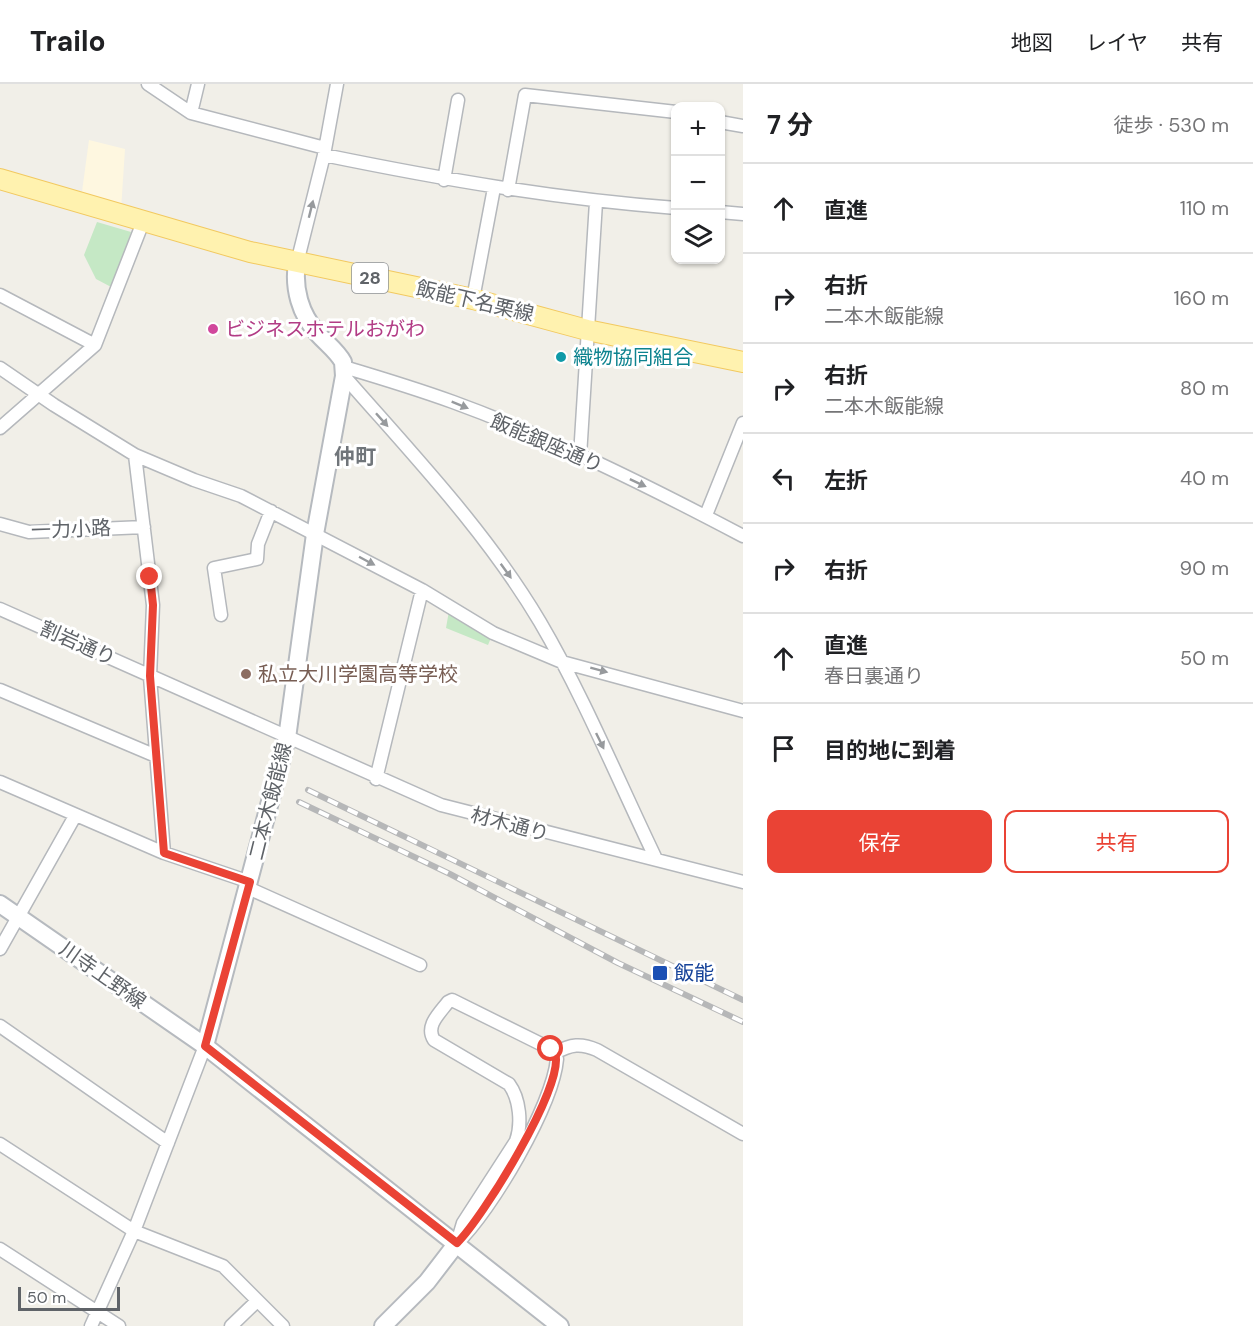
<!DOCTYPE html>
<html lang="ja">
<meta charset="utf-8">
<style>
:root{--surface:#fff;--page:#f6f6f6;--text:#202124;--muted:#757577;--line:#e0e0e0;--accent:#ea4335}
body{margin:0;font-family:"DM Sans","Noto Sans JP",sans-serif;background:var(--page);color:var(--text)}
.controls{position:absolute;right:18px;top:18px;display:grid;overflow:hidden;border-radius:12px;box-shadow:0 2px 4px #0004}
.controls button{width:54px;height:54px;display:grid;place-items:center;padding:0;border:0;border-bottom:2px solid var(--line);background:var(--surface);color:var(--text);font:30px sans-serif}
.scale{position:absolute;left:18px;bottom:15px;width:102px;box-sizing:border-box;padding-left:6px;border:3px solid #5f6368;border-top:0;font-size:16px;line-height:21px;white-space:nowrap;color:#5f6368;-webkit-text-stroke:4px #fff;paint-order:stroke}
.stop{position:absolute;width:18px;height:18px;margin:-14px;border:4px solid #ea4335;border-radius:50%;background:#fff}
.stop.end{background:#ea4335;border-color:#fff;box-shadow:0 2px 6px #0008}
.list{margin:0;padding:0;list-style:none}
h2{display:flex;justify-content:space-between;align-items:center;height:78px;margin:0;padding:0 24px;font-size:26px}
h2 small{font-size:20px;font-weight:400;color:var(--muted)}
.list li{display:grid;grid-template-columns:39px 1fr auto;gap:18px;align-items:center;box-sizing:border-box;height:90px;padding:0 24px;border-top:2px solid var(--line)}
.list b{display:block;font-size:22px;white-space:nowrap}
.list p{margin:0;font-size:20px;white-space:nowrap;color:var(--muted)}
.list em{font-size:20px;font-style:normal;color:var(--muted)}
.actions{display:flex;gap:12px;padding:18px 24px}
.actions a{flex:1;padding:14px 0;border:2px solid var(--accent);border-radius:12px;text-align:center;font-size:21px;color:var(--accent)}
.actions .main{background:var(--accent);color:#fff}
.icon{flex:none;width:33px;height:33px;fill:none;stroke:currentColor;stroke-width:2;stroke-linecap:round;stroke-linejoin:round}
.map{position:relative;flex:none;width:743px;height:1242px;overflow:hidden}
header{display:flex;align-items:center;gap:36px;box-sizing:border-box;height:84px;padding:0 30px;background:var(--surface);border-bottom:2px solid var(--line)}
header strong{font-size:28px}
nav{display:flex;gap:33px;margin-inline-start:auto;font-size:21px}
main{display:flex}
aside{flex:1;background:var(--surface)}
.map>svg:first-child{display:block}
.commercial{fill:#fef7e0}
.green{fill:#c5e8c5}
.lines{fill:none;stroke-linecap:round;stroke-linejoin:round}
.street-casing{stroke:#b5b8bc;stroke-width:15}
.secondary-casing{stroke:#b6babf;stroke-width:20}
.primary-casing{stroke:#f2c960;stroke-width:22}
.street{stroke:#fff;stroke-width:12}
.secondary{stroke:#fff;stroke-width:16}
.primary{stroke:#fff2af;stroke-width:20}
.rail-casing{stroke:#b6b7b8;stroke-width:6}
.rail{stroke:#fff;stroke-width:4;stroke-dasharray:11;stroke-linecap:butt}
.oneway{fill:#979a9d}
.route{stroke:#ea4335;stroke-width:8}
.hotel-dot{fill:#d1479c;stroke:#fff;stroke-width:2}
.culture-dot{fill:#0f9aa8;stroke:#fff;stroke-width:2}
.education-dot{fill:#8d6e63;stroke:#fff;stroke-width:2}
.transit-dot{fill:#1a4fb4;stroke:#fff;stroke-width:2}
.labels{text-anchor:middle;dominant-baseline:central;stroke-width:6;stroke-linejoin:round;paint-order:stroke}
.shield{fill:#fff;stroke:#8f9295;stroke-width:1.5}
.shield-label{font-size:18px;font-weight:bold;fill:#5f6368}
.street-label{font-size:20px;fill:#5f6368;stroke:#fff}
.hotel-label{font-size:20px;fill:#b23c85;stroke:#fff;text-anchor:start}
.culture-label{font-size:20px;fill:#0d838f;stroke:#fff;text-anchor:start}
.education-label{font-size:20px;fill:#785e54;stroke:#fff;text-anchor:start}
.transit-label{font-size:20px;fill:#164399;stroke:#fff;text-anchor:start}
.neighbourhood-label{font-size:21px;font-weight:bold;fill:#70757a;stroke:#fff}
</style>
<header>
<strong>Trailo</strong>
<nav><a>地図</a><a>レイヤ</a><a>共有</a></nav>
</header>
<main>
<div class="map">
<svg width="743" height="1242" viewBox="0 0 743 1242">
<rect width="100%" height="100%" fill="#f1efe8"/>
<!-- commercial -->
<path class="commercial" d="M 89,56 L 125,65 L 121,126 L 81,115 Z"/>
<!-- green -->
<path class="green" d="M 97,138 L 131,148 L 113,204 L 96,195 L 84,171 Z
M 450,521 L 493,549 L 488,561 L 446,544 Z"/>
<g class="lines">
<defs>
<path id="street" d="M 148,0 L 191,29 L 325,64
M 191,29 L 198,0
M 720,38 L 743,42
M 324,71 C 441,95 556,115 676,124
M 444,96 L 458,16
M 508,106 L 525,11 L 676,28
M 720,128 L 743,130
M 297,179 L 324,71 L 337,0
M 0,211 L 95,261
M 473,215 L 494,104
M 344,283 C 381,294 417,305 453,318 C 552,354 650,403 743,452
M 0,284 L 54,321 L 135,371 L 194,396 L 241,412 L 422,506 L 493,549 L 562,578 L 743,627
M 344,292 C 413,371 486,447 540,538 C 584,613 618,696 656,775
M 0,344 L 95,261 L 143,138
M 135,371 L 153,521 L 150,593 L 164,769
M 580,372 L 596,118
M 706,431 L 743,339
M 0,440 L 29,448 L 144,443
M 0,525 L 441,721 L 743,798
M 221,531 L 214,484 L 257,475 L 258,460 L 271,427
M 0,606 L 156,672
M 376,695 L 422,506
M 0,698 L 164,769 L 250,798
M 248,804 L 420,881
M 0,865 L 75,732
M 452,916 L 551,965 L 557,975 C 553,1021 491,1127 457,1159 L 463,1139 L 516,1057 C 522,1040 520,1015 509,1000 L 434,956 C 425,942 439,930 448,918 Z
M 0,942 L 168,1059
M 555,969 C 571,960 581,959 597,966 L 743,1050
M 0,1060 L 134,1147 L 223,1182 L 283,1242
M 0,1165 L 119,1242
M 91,1242 L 134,1147 L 205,962
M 231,1242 L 257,1217"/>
<path id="secondary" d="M 297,179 C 293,204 300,230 318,250 C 326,259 337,267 343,278 L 344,292 L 315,450 L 287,654 L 205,962 L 560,1242
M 0,820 L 205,962
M 383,1242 L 427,1198 L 457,1159"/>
<path id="primary" d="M 0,95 L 250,168 L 473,215 L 587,246 L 743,278"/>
</defs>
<!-- street casing -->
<use href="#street" class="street-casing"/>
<!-- secondary casing -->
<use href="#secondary" class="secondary-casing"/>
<!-- primary casing -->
<use href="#primary" class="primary-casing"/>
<!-- street -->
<use href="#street" class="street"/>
<!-- secondary -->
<use href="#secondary" class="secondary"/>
<!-- primary -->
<use href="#primary" class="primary"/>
<defs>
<path id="rail" d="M 308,706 L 743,916
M 299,718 L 450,790 L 618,879 L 743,938"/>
</defs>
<!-- rail casing -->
<use href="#rail" class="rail-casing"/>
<!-- rail -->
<use href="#rail" class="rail"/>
</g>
<!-- one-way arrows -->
<defs><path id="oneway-solid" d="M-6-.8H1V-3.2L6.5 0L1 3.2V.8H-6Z" transform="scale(1.5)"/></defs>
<g class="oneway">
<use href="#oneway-solid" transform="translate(311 125) rotate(-76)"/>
<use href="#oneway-solid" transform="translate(460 321) rotate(22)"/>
<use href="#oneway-solid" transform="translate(382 336) rotate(48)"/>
<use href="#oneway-solid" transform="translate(638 399) rotate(25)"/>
<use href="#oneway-solid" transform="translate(367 477) rotate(28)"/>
<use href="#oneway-solid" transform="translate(506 487) rotate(54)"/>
<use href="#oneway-solid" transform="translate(599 586) rotate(15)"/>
<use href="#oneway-solid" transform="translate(600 657) rotate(64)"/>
</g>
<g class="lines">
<!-- route -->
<path class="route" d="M 150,493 L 153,521 L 150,592 L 164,769 L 250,798 L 205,962 L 457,1159 C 482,1135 566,1000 555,969 L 551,965"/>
</g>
<!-- markers -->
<circle class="hotel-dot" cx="213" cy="245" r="6"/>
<circle class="culture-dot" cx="561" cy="273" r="6"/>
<circle class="education-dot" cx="246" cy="590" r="6"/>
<rect class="transit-dot" x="652" y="881" width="16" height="16" rx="3"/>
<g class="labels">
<!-- shield labels -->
<rect class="shield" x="352" y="179" width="36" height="30" rx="4.5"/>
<g class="shield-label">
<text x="370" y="194">28</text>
</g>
<!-- street labels -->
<g class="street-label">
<text transform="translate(475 217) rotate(13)">飯能下名栗線</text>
<text transform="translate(547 359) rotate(23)">飯能銀座通り</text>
<text transform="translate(71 445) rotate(-2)">一力小路</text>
<text transform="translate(78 559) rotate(24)">割岩通り</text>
<text transform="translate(270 717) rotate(-76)">二本木飯能線</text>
<text transform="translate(510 740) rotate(15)">材木通り</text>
<text transform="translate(103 891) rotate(35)">川寺上野線</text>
</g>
<!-- hotel labels -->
<g class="hotel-label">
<text x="225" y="245">ビジネスホテルおがわ</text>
</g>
<!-- culture labels -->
<g class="culture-label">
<text x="573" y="273">織物協同組合</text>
</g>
<!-- education labels -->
<g class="education-label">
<text x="258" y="590">私立大川学園高等学校</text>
</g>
<!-- transit labels -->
<g class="transit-label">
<text x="674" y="889">飯能</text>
</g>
<!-- neighbourhood labels -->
<g class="neighbourhood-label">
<text x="355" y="373">仲町</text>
</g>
</g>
</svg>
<div class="controls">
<button>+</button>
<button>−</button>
<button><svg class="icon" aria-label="layers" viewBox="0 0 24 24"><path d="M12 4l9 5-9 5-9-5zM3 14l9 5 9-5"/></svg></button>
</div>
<div class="scale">50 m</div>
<div class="stop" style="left:551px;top:965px"></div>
<div class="stop end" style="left:150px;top:493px"></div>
</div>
<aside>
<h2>7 分<small>徒歩 · 530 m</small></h2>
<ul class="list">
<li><svg class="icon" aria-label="ahead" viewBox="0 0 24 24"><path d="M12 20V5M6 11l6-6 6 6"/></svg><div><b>直進</b></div><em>110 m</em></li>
<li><svg class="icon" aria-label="right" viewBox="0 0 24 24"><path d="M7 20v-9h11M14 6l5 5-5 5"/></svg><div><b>右折</b><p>二本木飯能線</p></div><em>160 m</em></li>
<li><svg class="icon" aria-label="right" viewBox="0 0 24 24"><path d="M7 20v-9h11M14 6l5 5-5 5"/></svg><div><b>右折</b><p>二本木飯能線</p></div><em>80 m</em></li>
<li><svg class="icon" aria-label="left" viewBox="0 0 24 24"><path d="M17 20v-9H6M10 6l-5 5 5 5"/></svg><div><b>左折</b></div><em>40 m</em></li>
<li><svg class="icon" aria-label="right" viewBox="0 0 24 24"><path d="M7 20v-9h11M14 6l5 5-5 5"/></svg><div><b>右折</b></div><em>90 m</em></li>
<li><svg class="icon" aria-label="ahead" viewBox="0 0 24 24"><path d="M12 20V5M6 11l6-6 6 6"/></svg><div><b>直進</b><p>春日裏通り</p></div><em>50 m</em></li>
<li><svg class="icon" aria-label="arrive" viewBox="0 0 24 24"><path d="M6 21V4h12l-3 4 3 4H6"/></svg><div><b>目的地に到着</b></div></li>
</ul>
<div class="actions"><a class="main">保存</a><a>共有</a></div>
</aside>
</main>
